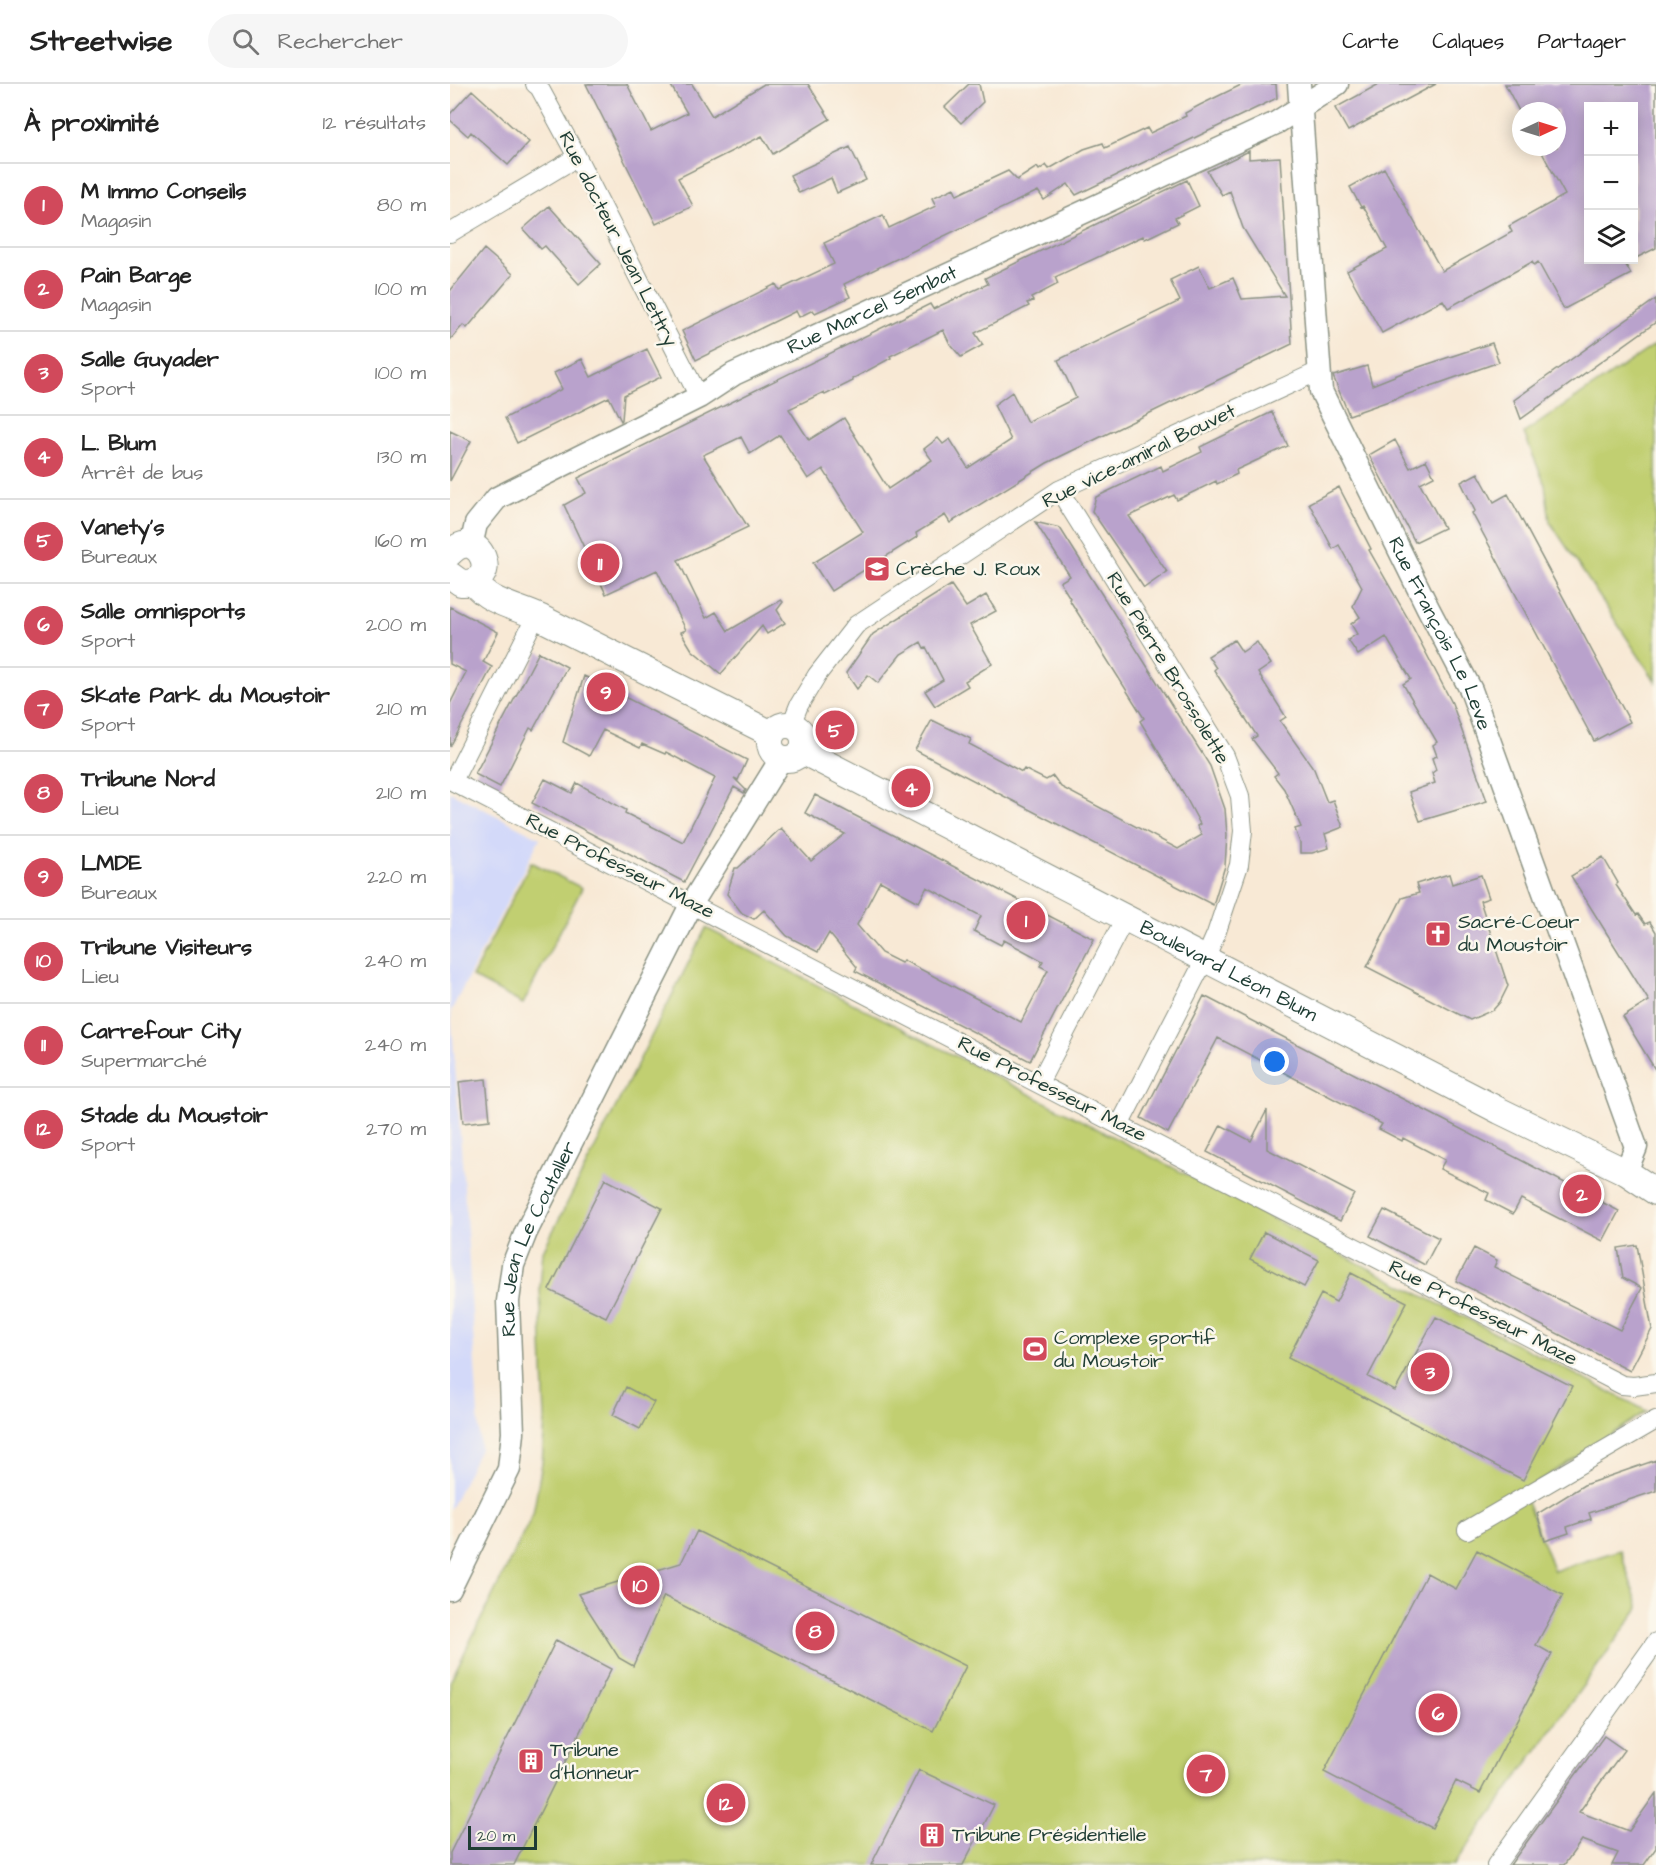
<!DOCTYPE html>
<html lang="fr">
<meta charset="utf-8">
<style>
:root{--surface:#fff;--page:#f6f6f6;--text:#222;--muted:#767676;--line:#e0e0e0;--accent:#d1495b}
body{margin:0;font-family:"Architects Daughter",sans-serif;background:var(--page);color:var(--text)}
.controls{position:absolute;right:18px;top:18px;display:grid;overflow:hidden;border-radius:0px;box-shadow:0 3px 15px #0003}
.controls button{width:54px;height:54px;display:grid;place-items:center;padding:0;border:0;border-bottom:2px solid var(--line);background:var(--surface);color:var(--text);font:30px sans-serif}
.compass{position:absolute;left:1062px;top:18px;width:54px;height:54px;border-radius:50%;background:var(--surface);box-shadow:0 3px 15px #0003;rotate:86deg}
.scale{position:absolute;left:18px;bottom:15px;width:69px;box-sizing:border-box;padding-left:6px;border:3px solid #1f3d34;border-top:0;font-size:16px;line-height:21px;white-space:nowrap;color:#1f3d34;-webkit-text-stroke:4px #fbf7ec;paint-order:stroke}
.you{position:absolute;left:825px;top:978px;width:21px;height:21px;margin:-15px;border:4px solid #fff;border-radius:50%;background:#1a73e8;box-shadow:0 0 0 9px #1a73e833}
.badge{display:grid;place-items:center;width:39px;height:39px;border-radius:50%;background:var(--accent);color:#fff;font-size:20px;font-weight:700}
.pin{position:absolute;translate:-50% -50%;border:3px solid #fff;box-shadow:0 2px 6px #0006}
.list{margin:0;padding:0;list-style:none}
h2{display:flex;justify-content:space-between;align-items:center;height:78px;margin:0;padding:0 24px;font-size:26px}
h2 small{font-size:20px;font-weight:400;color:var(--muted)}
.list li{display:grid;grid-template-columns:39px 1fr auto;gap:18px;align-items:center;box-sizing:border-box;height:84px;padding:0 24px;border-top:2px solid var(--line)}
.list b{display:block;font-size:22px;white-space:nowrap}
.list p{margin:0;font-size:20px;white-space:nowrap;color:var(--muted)}
.list em{font-size:20px;font-style:normal;color:var(--muted)}
.icon{flex:none;width:33px;height:33px;fill:none;stroke:currentColor;stroke-width:2;stroke-linecap:round;stroke-linejoin:round}
.map{position:relative;flex:none;width:1206px;height:1781px;overflow:hidden}
header{display:flex;align-items:center;gap:36px;box-sizing:border-box;height:84px;padding:0 30px;background:var(--surface);border-bottom:2px solid var(--line)}
header strong{font-size:28px}
nav{display:flex;gap:33px;margin-inline-start:auto;font-size:21px}
.search{width:420px;height:54px;background:var(--page);display:flex;align-items:center;gap:15px;box-sizing:border-box;padding:0 21px;border-radius:33px;color:var(--muted);font-size:22px}
main{display:flex}
aside{flex:1;background:var(--surface)}
.map>svg:first-child{display:block}
.built{fill:#d3d9f9}
.green{fill:#c1cf71;stroke:#708652;stroke-width:1.5}
.building{fill:#b9a2cc;fill-rule:evenodd}
.lines{fill:none;stroke-linecap:round;stroke-linejoin:round}
.minor-casing{stroke:#8c9384;stroke-width:20}
.tertiary-casing{stroke:#8c9384;stroke-width:25}
.secondary-casing{stroke:#8c9384;stroke-width:28}
.minor{stroke:#fff;stroke-width:18}
.tertiary{stroke:#fff;stroke-width:22}
.secondary{stroke:#fff;stroke-width:26}
.labels{text-anchor:middle;dominant-baseline:central;stroke-width:5;stroke-linejoin:round;paint-order:stroke}
.street-label{font-size:20px;fill:#1f3d34;stroke:#fbf7ec}
.poi-label{font-size:20px;fill:#1f3d34;stroke:#fbf7ec;text-anchor:start}
</style>
<header>
<strong>Streetwise</strong>
<div class="search"><svg class="icon" aria-label="search" viewBox="0 0 24 24"><circle cx="10" cy="10" r="6"/><path d="M15 15l6 6"/></svg>Rechercher</div>
<nav><a>Carte</a><a>Calques</a><a>Partager</a></nav>
</header>
<main>
<aside>
<h2>À proximité<small>12 résultats</small></h2>
<ul class="list">
<li><span class="badge">1</span><div><b>M Immo Conseils</b><p>Magasin</p></div><em>80 m</em></li>
<li><span class="badge">2</span><div><b>Pain Barge</b><p>Magasin</p></div><em>100 m</em></li>
<li><span class="badge">3</span><div><b>Salle Guyader</b><p>Sport</p></div><em>100 m</em></li>
<li><span class="badge">4</span><div><b>L. Blum</b><p>Arrêt de bus</p></div><em>130 m</em></li>
<li><span class="badge">5</span><div><b>Vanety's</b><p>Bureaux</p></div><em>160 m</em></li>
<li><span class="badge">6</span><div><b>Salle omnisports</b><p>Sport</p></div><em>200 m</em></li>
<li><span class="badge">7</span><div><b>Skate Park du Moustoir</b><p>Sport</p></div><em>210 m</em></li>
<li><span class="badge">8</span><div><b>Tribune Nord</b><p>Lieu</p></div><em>210 m</em></li>
<li><span class="badge">9</span><div><b>LMDE</b><p>Bureaux</p></div><em>220 m</em></li>
<li><span class="badge">10</span><div><b>Tribune Visiteurs</b><p>Lieu</p></div><em>240 m</em></li>
<li><span class="badge">11</span><div><b>Carrefour City</b><p>Supermarché</p></div><em>240 m</em></li>
<li><span class="badge">12</span><div><b>Stade du Moustoir</b><p>Sport</p></div><em>270 m</em></li>
</ul>
</aside>
<div class="map">
<svg width="1206" height="1781" viewBox="0 0 1206 1781">
<rect width="100%" height="100%" fill="#fbf7ec"/>
<filter id="ink" filterUnits="userSpaceOnUse"><feTurbulence type="fractalNoise" baseFrequency=".0167" numOctaves="2"/><feDisplacementMap in="SourceGraphic" scale="12" xChannelSelector="R" yChannelSelector="G"/><feConvolveMatrix kernelMatrix="1 2 1 2 8 2 1 2 1" color-interpolation-filters="sRGB"/></filter>
<filter id="wash" filterUnits="userSpaceOnUse"><feTurbulence type="fractalNoise" baseFrequency=".008" numOctaves="4" result="noise"/><feDisplacementMap in="SourceGraphic" scale="24" xChannelSelector="R" yChannelSelector="G"/><feGaussianBlur stdDeviation="1.35" result="paint"/><feColorMatrix in="noise" values="0 0 0 0 0 0 0 0 0 0 0 0 0 0 0 0 0 1.4 0 .05"/><feComposite in="paint" operator="in"/></filter>
<g filter="url(#wash)">
<rect width="100%" height="100%" fill="#f8e9d5"/>
<!-- built -->
<path class="built" d="M 0,708 L 90,754 L 1,927 L 17,1145 L 30,1365 L 0,1425 Z"/>
<!-- green -->
<path class="green" d="M 1206,260 L 1206,598 L 1100,438 L 1095,401 L 1074,349 Z
M 81,778 L 132,804 L 73,920 L 22,893 Z
M 256,844 L 1197,1327 L 1073,1408 L 1104,1487 L 1170,1466 L 1189,1524 L 1004,1781 L 0,1781 L 0,1598 L 83,1430 L 92,1379 L 95,1335 L 90,1204 L 93,1167 Z"/>
<g id="blocks">
<!-- building -->
<path class="building" d="M 136,0 L 177,0 L 201,47 L 237,29 L 220,0 L 242,0 L 262,32 L 314,0 L 358,0 L 380,35 L 323,70 L 312,52 L 228,94 L 243,122 L 206,140 Z
M 519,0 L 529,0 L 533,18 L 511,39 L 495,23 Z
M 793,0 L 826,0 L 827,14 L 626,111 L 618,100 L 594,116 L 588,107 L 394,200 L 400,213 L 365,229 L 363,226 L 349,233 L 346,227 L 246,276 L 232,247 L 326,200 L 329,206 L 384,180 L 374,159 L 433,131 L 439,144 L 486,122 L 482,114 L 504,104 L 507,111 L 558,87 L 567,96 L 587,83 L 589,86 L 596,81 L 599,85 L 634,65 L 653,59 L 655,64 L 697,44 L 700,49 L 736,32 L 735,29 L 750,21 Z
M 929,0 L 986,0 L 898,47 L 885,24 Z
M 1055,0 L 1206,0 L 1206,164 L 1184,175 L 1184,22 L 1138,22 L 1138,176 L 1173,176 L 1181,190 L 1114,225 L 1088,178 L 1084,181 L 1082,178 L 998,224 L 993,216 L 932,249 L 897,187 L 937,165 L 913,122 L 911,123 L 900,103 L 934,84 L 992,187 L 1062,148 L 1059,142 L 1115,111 L 1089,63 L 1107,63 L 1107,27 L 1069,27 Z
M 22,6 L 79,58 L 58,81 L 21,48 L 18,52 L 0,36 L 0,30 Z
M 400,63 L 416,96 L 387,109 L 381,94 L 349,109 L 340,91 Z
M 799,67 L 799,75 L 830,73 L 842,260 L 597,379 L 500,439 L 495,431 L 466,449 L 467,453 L 381,507 L 363,479 L 413,448 L 373,385 L 358,395 L 330,351 L 300,370 L 291,353 L 253,371 L 298,443 L 228,476 L 256,534 L 266,528 L 278,547 L 331,516 L 333,518 L 327,526 L 335,539 L 317,550 L 312,542 L 271,590 L 242,566 L 231,548 L 236,546 L 207,486 L 156,510 L 114,421 L 136,409 L 128,394 L 480,220 L 483,225 L 538,200 L 535,194 L 737,96 L 749,122 L 725,134 L 728,139 L 695,155 L 693,152 L 605,193 L 608,200 L 581,214 L 583,217 L 577,219 L 579,222 L 525,249 L 533,261 L 511,273 L 500,260 L 493,246 L 440,272 L 441,274 L 402,295 L 403,297 L 375,311 L 374,308 L 339,325 L 359,356 L 394,334 L 438,405 L 482,376 L 474,365 L 488,354 L 493,360 L 500,355 L 518,384 L 561,356 L 544,321 L 562,308 L 577,338 L 626,314 L 608,276 L 730,217 L 720,196 L 749,182 L 760,204 L 783,194 L 792,215 L 835,212 L 793,144 L 780,107 L 772,111 L 757,87 Z
M 99,122 L 151,180 L 129,200 L 95,162 L 91,165 L 73,145 Z
M 34,165 L 63,190 L 17,244 L 13,241 L 0,256 L 0,207 Z
M 1206,215 L 1206,238 L 1071,335 L 1064,316 Z
M 1042,259 L 1049,278 L 899,331 L 883,292 L 917,282 L 922,301 L 957,287 Z
M 197,265 L 211,293 L 174,311 L 172,336 L 171,337 L 159,313 L 67,359 L 55,334 L 112,305 L 104,289 L 132,275 L 141,293 Z
M 822,328 L 838,362 L 786,386 L 787,390 L 767,400 L 766,397 L 727,416 L 724,411 L 679,432 L 717,488 L 694,504 L 642,427 L 646,413 L 711,382 L 713,387 L 752,368 L 750,363 Z
M 0,347 L 21,357 L 0,397 Z
M 945,356 L 960,384 L 976,376 L 984,392 L 970,399 L 994,444 L 965,458 L 919,371 Z
M 1028,389 L 1044,418 L 1058,410 L 1180,638 L 1144,657 L 1022,429 L 1025,427 L 1011,398 Z
M 889,403 L 921,465 L 919,466 L 960,538 L 1002,619 L 1037,717 L 970,737 L 959,708 L 985,699 L 982,689 L 986,686 L 982,674 L 987,672 L 983,661 L 987,658 L 953,600 L 961,595 L 936,553 L 908,571 L 898,556 L 907,550 L 901,540 L 910,533 L 903,522 L 912,503 L 889,461 L 883,465 L 859,419 Z
M 585,438 L 610,444 L 760,682 L 775,725 L 777,751 L 775,782 L 763,821 L 465,666 L 482,636 L 521,655 L 519,660 L 572,688 L 574,685 L 596,696 L 603,692 L 611,703 L 728,765 L 752,751 L 747,742 L 750,740 L 734,710 L 690,637 L 694,634 L 619,515 L 620,514 L 610,498 L 620,492 Z
M 501,501 L 516,523 L 536,511 L 546,527 L 520,541 L 542,580 L 515,597 L 518,602 L 485,622 L 475,607 L 493,596 L 476,563 L 474,564 L 471,558 L 451,570 L 428,599 L 418,591 L 407,605 L 396,589 L 423,550 Z
M 0,523 L 48,548 L 33,578 L 42,583 L 0,663 L 0,620 L 16,588 L 0,580 Z
M 784,556 L 792,568 L 807,558 L 821,580 L 808,589 L 836,633 L 830,637 L 864,685 L 877,718 L 883,716 L 893,743 L 875,750 L 879,764 L 862,769 L 850,769 L 850,759 L 845,745 L 851,743 L 834,705 L 824,692 L 828,689 L 802,655 L 807,652 L 764,586 L 766,584 L 758,572 Z
M 89,568 L 117,583 L 83,646 L 80,644 L 50,703 L 25,690 Z
M 134,592 L 297,676 L 288,696 L 284,694 L 296,706 L 294,709 L 284,703 L 234,798 L 82,719 L 95,695 L 122,709 L 127,699 L 176,726 L 175,729 L 233,758 L 265,694 L 216,668 L 215,670 L 192,660 L 190,664 L 153,646 L 139,672 L 113,658 Z
M 365,711 L 644,855 L 580,977 L 405,887 L 407,883 L 379,849 L 368,868 L 337,852 L 314,826 L 304,835 L 292,829 L 277,810 L 285,784 L 288,784 L 331,744 L 361,777 L 395,750 L 355,729 ZM 430,797 L 469,818 L 477,803 L 531,832 L 524,847 L 551,861 L 554,856 L 593,877 L 590,882 L 598,886 L 571,938 L 453,876 L 451,879 L 431,869 L 407,841 Z
M 1153,773 L 1168,799 L 1166,801 L 1186,831 L 1188,830 L 1195,840 L 1200,838 L 1206,848 L 1206,987 L 1173,933 L 1199,917 L 1121,792 Z
M 999,790 L 1002,800 L 1031,791 L 1039,814 L 1030,817 L 1058,902 L 1050,918 L 1043,926 L 1020,936 L 917,883 L 952,814 L 969,809 L 966,800 Z
M 754,912 L 1169,1127 L 1153,1157 L 1071,1115 L 1063,1130 L 1036,1116 L 1039,1109 L 990,1085 L 995,1076 L 953,1054 L 952,1057 L 929,1045 L 932,1040 L 768,954 L 718,1049 L 691,1034 Z
M 36,995 L 40,1036 L 13,1039 L 9,998 Z
M 817,1026 L 817,1065 L 904,1110 L 890,1137 L 757,1068 L 771,1041 L 801,1057 Z
M 155,1095 L 212,1124 L 156,1233 L 99,1206 Z
M 934,1126 L 989,1154 L 975,1181 L 920,1152 Z
M 814,1148 L 869,1176 L 854,1203 L 800,1175 Z
M 1187,1161 L 1202,1245 L 1180,1287 L 1006,1197 L 1024,1164 L 1047,1176 L 1044,1183 L 1170,1246 L 1192,1204 L 1173,1194 L 1168,1164 Z
M 901,1189 L 957,1218 L 918,1293 L 945,1307 L 986,1233 L 1122,1302 L 1073,1396 L 838,1274 L 871,1210 L 886,1218 Z
M 176,1303 L 204,1318 L 190,1345 L 163,1331 Z
M 1206,1376 L 1206,1407 L 1139,1429 L 1141,1435 L 1117,1443 L 1119,1449 L 1095,1457 L 1087,1430 L 1134,1401 Z
M 247,1447 L 516,1582 L 483,1647 L 214,1512 L 183,1582 L 169,1574 L 128,1510 L 231,1479 Z
M 1027,1466 L 1113,1511 L 1086,1561 L 1102,1570 L 1030,1709 L 1006,1697 L 982,1744 L 874,1688 L 977,1489 L 1006,1505 Z
M 106,1556 L 161,1585 L 64,1781 L 0,1781 L 0,1769 Z
M 1154,1652 L 1174,1666 L 1129,1728 L 1179,1747 L 1206,1709 L 1206,1764 L 1194,1781 L 1162,1781 L 1168,1769 L 1132,1756 L 1114,1781 L 1060,1781 Z
M 469,1686 L 544,1721 L 513,1781 L 421,1781 Z"/>
</g>
</g>
<g filter="url(#ink)">
<use href="#blocks" fill-opacity="0" stroke="#8c9384" stroke-width="1.5"/>
<g class="lines">
<defs>
<path id="minor" d="M 85,0 L 89,3 L 127,73 L 249,313
M 0,149 L 127,73
M 609,406 L 775,672 L 790,712 L 793,747 L 789,781 L 766,850 L 755,875 L 670,1040
M 341,641 L 349,621 L 367,591 L 406,541 L 609,406 L 869,287
M 0,696 L 1172,1301 L 1184,1302 L 1206,1299
M 3,697 L 86,532
M 589,999 L 675,834
M 1017,1446 L 1206,1336
M 1046,1781 L 1206,1558"/>
<g id="tertiary">
<path id="s1" d="M 849,0 L 871,307 L 978,524 L 1021,606 L 1186,1063 L 1176,1088"/>
<path id="s2" d="M 21,462 L 26,440 L 47,414 L 249,313 L 284,290 L 826,39 L 887,0"/>
<path id="s3" d="M 0,1505 L 59,1385 L 63,1349 L 58,1217 L 63,1181 L 76,1148 L 242,819 L 331,675"/>
</g>
<g id="secondary">
<path d="M 0,469 C 29,439 55,501 11,499 L 0,491"/>
<path d="M 23,498 C 39,519 68,523 91,534 C 168,573 245,612 322,650"/>
<circle cx="337" cy="658" r="17"/>
<path id="s4" d="M 352,667 L 1050,1027 L 1176,1088 L 1206,1108"/>
</g>
</defs>
<!-- minor casing -->
<use href="#minor" class="minor-casing"/>
<!-- tertiary casing -->
<use href="#tertiary" class="tertiary-casing"/>
<!-- secondary casing -->
<use href="#secondary" class="secondary-casing"/>
<!-- minor -->
<use href="#minor" class="minor"/>
<!-- tertiary -->
<use href="#tertiary" class="tertiary"/>
<!-- secondary -->
<use href="#secondary" class="secondary"/>
</g>
</g>
<!-- icons -->
<defs>
<symbol id="school-square" viewBox="-11 -11 22 22"><rect x="-9" y="-9" width="18" height="18" rx="4" fill="#d1495b" stroke="#fbf7ec"/><path d="M0-5L7-2L0 1L-7-2ZM-4 1L0 2.5L4 1V4Q0 6-4 4Z" fill="#fff"/></symbol>
<symbol id="church-square" viewBox="-11 -11 22 22"><rect x="-9" y="-9" width="18" height="18" rx="4" fill="#d1495b" stroke="#fbf7ec"/><path d="M-1.2-6h2.4v3.5h3.3v2.4h-3.3V6h-2.4V-.1h-3.3v-2.4h3.3Z" fill="#fff"/></symbol>
<symbol id="stadium-square" viewBox="-11 -11 22 22"><rect x="-9" y="-9" width="18" height="18" rx="4" fill="#d1495b" stroke="#fbf7ec"/><path d="M0-5a6.5 5 0 1 0 0 10a6.5 5 0 1 0 0-10ZM-3.5-1.8h7v3.6h-7Z" fill="#fff"/></symbol>
<symbol id="building-square" viewBox="-11 -11 22 22"><rect x="-9" y="-9" width="18" height="18" rx="4" fill="#d1495b" stroke="#fbf7ec"/><path d="M-4-6H4V6H1V3H-1V6H-4ZM-2.5-4.3h1.7v1.8h-1.7ZM.8-4.3h1.7v1.8H.8ZM-2.5-1h1.7V.8h-1.7ZM.8-1h1.7V.8H.8Z" fill="#fff"/></symbol>
</defs>
<g fill-rule="evenodd">
<use href="#school-square" x="412" y="470" width="30" height="30"/>
<use href="#church-square" x="973" y="835" width="30" height="30"/>
<use href="#stadium-square" x="570" y="1250" width="30" height="30"/>
<use href="#building-square" x="66" y="1662" width="30" height="30"/>
<use href="#building-square" x="467" y="1736" width="30" height="30"/>
</g>
<g class="labels">
<!-- street labels -->
<g class="street-label">
<text transform="translate(168 155) rotate(63)">Rue docteur Jean Lettry</text>
<text stroke="none"><textPath href="#s2" startOffset="476">Rue Marcel Sembat</textPath></text>
<text transform="translate(689 372) rotate(-26)">Rue vice-amiral Bouvet</text>
<text stroke="none"><textPath href="#s1" startOffset="578">Rue François Le Leve</textPath></text>
<text transform="translate(718 584) rotate(59)">Rue Pierre Brossolette</text>
<text transform="translate(170 782) rotate(27)">Rue Professeur Maze</text>
<text stroke="none"><textPath href="#s4" startOffset="480">Boulevard Léon Blum</textPath></text>
<text transform="translate(602 1005) rotate(27)">Rue Professeur Maze</text>
<text stroke="none"><textPath href="#s3" startOffset="370">Rue Jean Le Coutaller</textPath></text>
<text transform="translate(1033 1229) rotate(27)">Rue Professeur Maze</text>
</g>
<!-- poi labels -->
<g class="poi-label">
<text x="446" y="485">Crèche J. Roux</text>
<text x="1008" y="838">Sacré-Coeur<tspan x="1008" dy="23">du Moustoir</tspan></text>
<text x="604" y="1254">Complexe sportif<tspan x="604" dy="23">du Moustoir</tspan></text>
<text x="100" y="1666">Tribune<tspan x="100" dy="23">d'Honneur</tspan></text>
<text x="502" y="1751">Tribune Présidentielle</text>
</g>
</g>
</svg>
<div class="controls">
<button>+</button>
<button>−</button>
<button><svg class="icon" aria-label="layers" viewBox="0 0 24 24"><path d="M12 4l9 5-9 5-9-5zM3 14l9 5 9-5"/></svg></button>
</div>
<svg class="compass" viewBox="-18 -18 36 36"><path d="M0-13l5 13h-10z" fill="#e53935"/><path d="M0 13l5-13h-10z" fill="#767676"/></svg>
<div class="scale">20 m</div>
<div class="you"></div>
<div class="pin badge" style="left:576px;top:836px">1</div>
<div class="pin badge" style="left:1132px;top:1110px">2</div>
<div class="pin badge" style="left:980px;top:1288px">3</div>
<div class="pin badge" style="left:461px;top:704px">4</div>
<div class="pin badge" style="left:385px;top:646px">5</div>
<div class="pin badge" style="left:988px;top:1629px">6</div>
<div class="pin badge" style="left:756px;top:1690px">7</div>
<div class="pin badge" style="left:365px;top:1547px">8</div>
<div class="pin badge" style="left:156px;top:608px">9</div>
<div class="pin badge" style="left:190px;top:1501px">10</div>
<div class="pin badge" style="left:150px;top:479px">11</div>
<div class="pin badge" style="left:276px;top:1719px">12</div>
</div>
</main>
